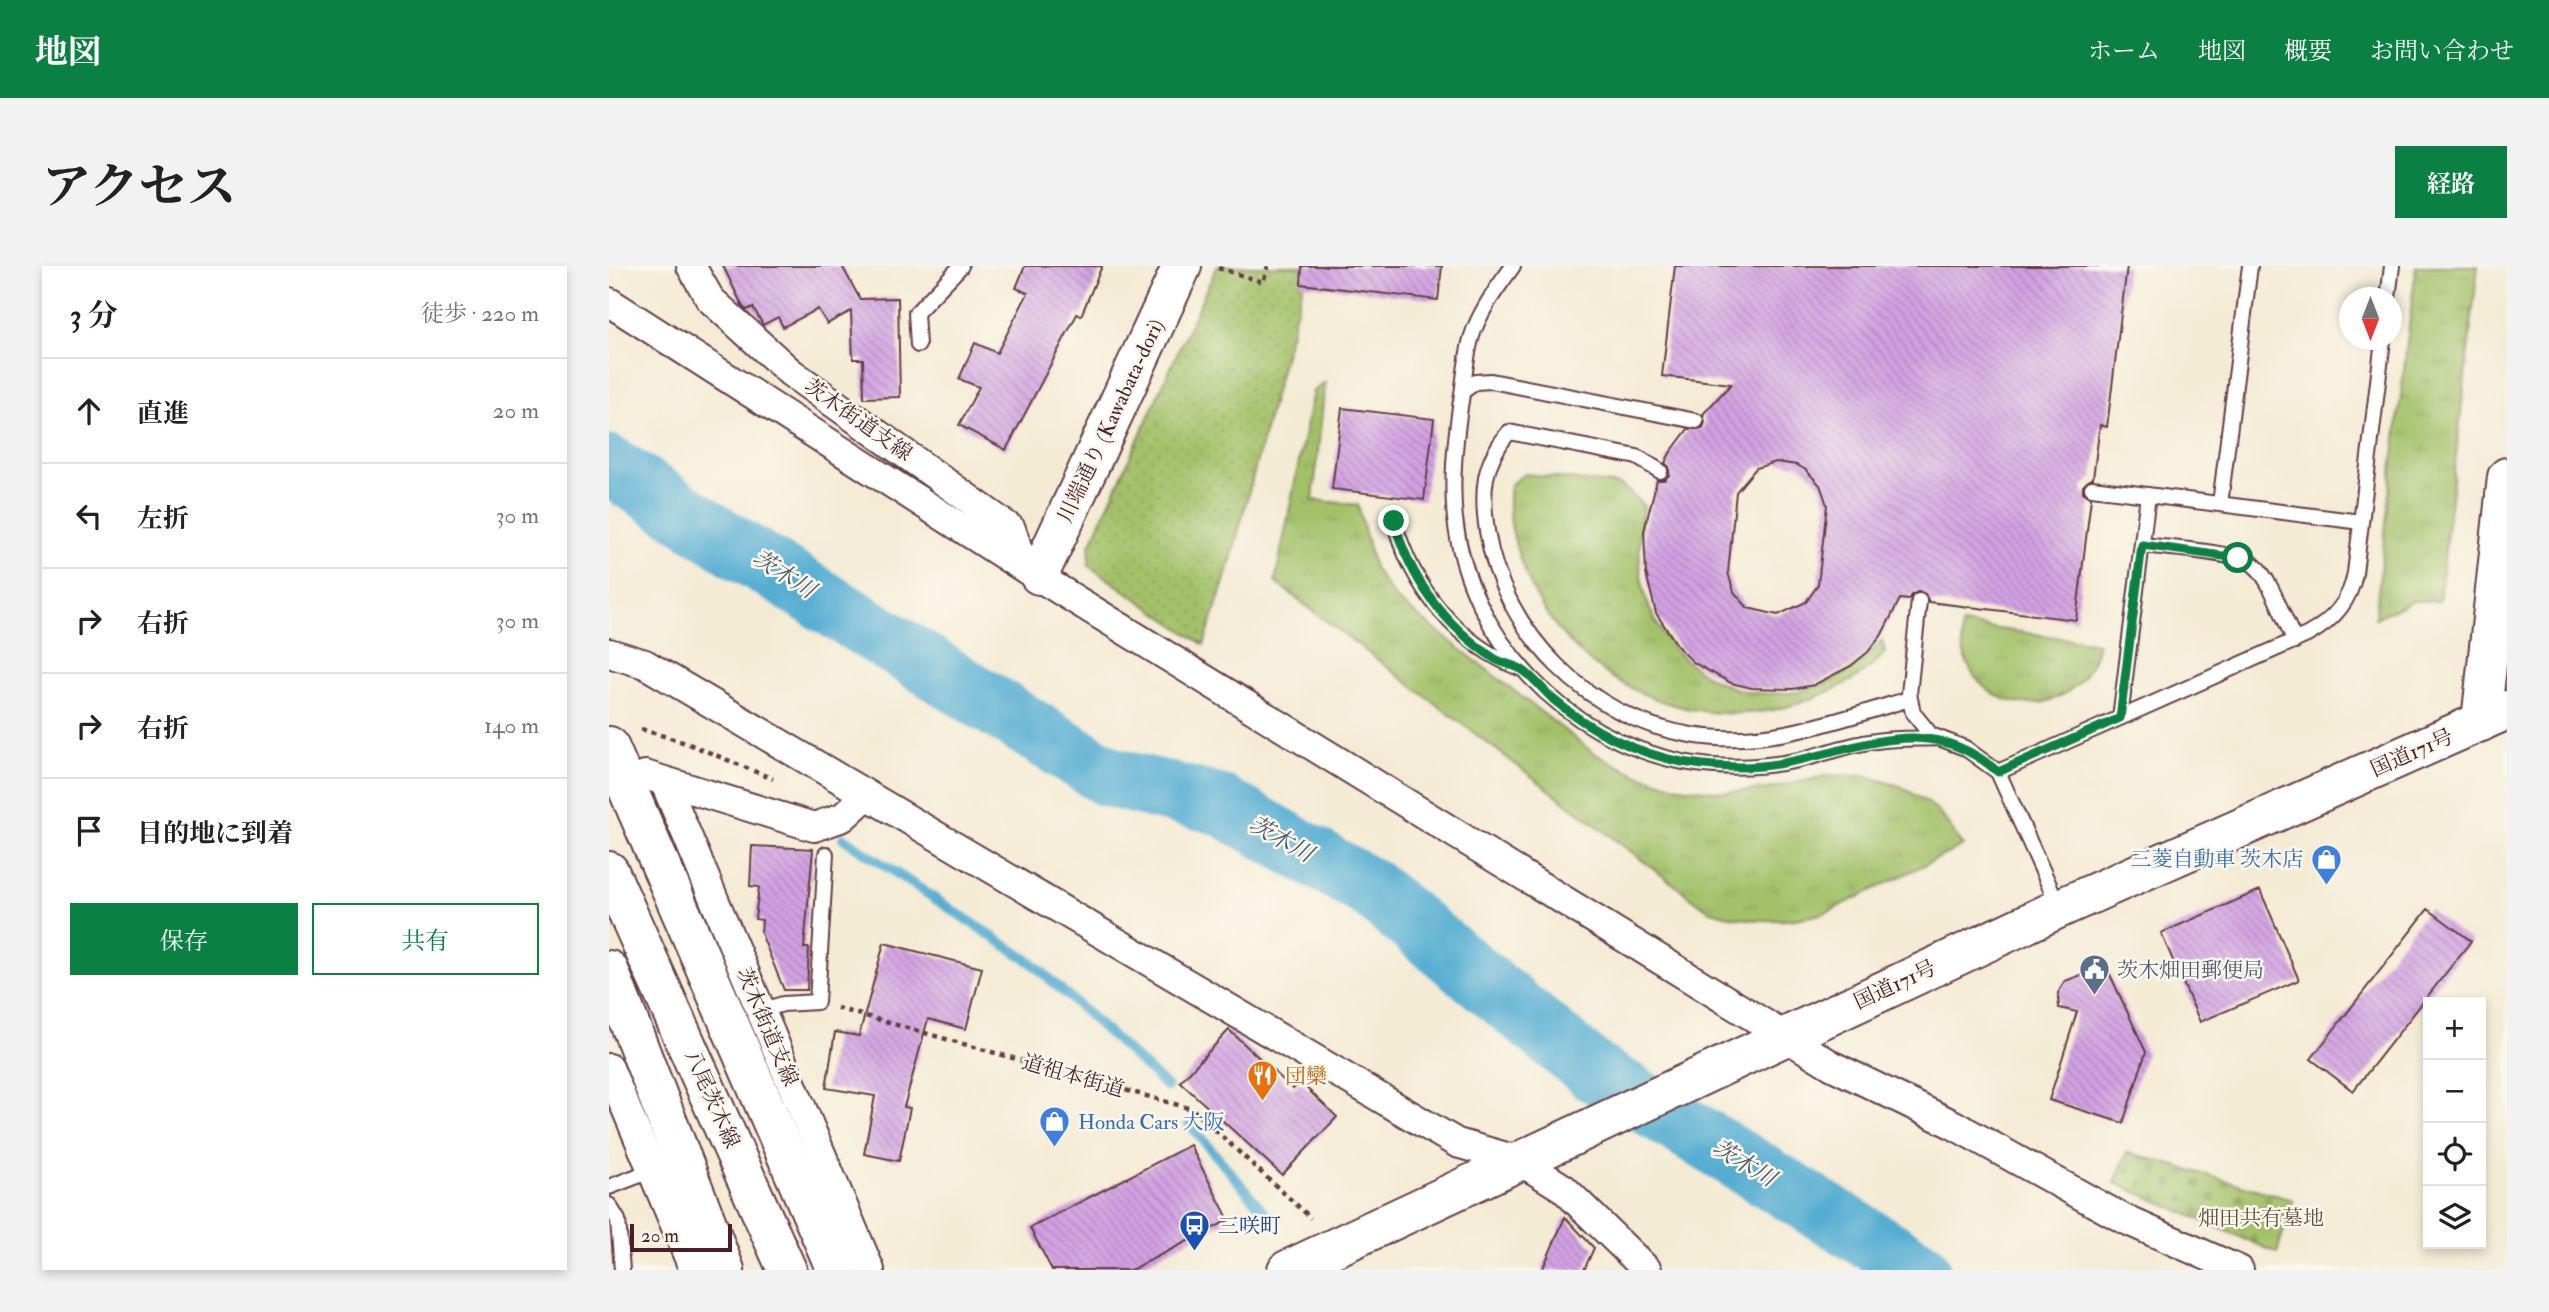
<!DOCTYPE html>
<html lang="ja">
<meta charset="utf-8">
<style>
:root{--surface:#fff;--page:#f2f2f2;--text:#222;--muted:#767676;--line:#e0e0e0;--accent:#0b8043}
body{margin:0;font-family:"IM FELL Double Pica","Noto Serif JP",serif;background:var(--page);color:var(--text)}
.controls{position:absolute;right:21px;bottom:21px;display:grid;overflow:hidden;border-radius:0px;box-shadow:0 4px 10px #0003}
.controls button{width:63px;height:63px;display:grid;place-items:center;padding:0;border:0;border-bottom:2px solid var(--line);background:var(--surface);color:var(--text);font:35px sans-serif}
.compass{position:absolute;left:1730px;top:21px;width:63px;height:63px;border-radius:50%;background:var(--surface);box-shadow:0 4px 10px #0003;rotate:180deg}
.scale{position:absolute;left:21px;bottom:18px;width:102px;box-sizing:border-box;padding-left:7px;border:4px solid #4a1f2b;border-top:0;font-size:19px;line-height:24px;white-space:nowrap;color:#4a1f2b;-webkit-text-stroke:5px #fbf7ec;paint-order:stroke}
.stop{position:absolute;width:21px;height:21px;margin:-16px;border:5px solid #0b8043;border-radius:50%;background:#fff}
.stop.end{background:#0b8043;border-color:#fff;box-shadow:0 2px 7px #0008}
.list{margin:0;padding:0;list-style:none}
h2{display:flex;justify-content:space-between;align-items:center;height:91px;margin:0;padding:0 28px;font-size:30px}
h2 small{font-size:23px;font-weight:400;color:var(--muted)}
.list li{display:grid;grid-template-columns:46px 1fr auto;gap:21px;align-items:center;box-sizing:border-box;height:105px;padding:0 28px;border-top:2px solid var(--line)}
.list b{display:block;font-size:26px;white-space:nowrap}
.list em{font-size:23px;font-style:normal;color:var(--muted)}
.actions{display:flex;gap:14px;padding:21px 28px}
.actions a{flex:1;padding:16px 0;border:2px solid var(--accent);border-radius:0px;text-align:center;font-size:24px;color:var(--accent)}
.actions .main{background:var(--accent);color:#fff}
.icon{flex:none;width:38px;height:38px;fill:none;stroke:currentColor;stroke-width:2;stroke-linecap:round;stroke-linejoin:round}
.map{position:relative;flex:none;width:1898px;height:1004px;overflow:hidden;border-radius:0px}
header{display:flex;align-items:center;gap:42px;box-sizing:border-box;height:98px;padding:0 35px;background:var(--accent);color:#fff}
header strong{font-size:33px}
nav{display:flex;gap:38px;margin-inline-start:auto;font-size:24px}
.intro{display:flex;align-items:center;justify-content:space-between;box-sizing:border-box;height:168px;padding:0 42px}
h1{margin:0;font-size:49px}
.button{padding:18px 32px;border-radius:0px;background:var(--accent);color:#fff;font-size:24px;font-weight:700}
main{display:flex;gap:42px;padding:0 42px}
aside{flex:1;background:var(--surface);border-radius:0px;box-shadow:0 4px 10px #0003}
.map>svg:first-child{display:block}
.grass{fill:url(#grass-tufts);stroke:#76704a;stroke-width:2}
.cemetery{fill:url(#cemetery-stones);stroke:#76704a;stroke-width:2}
.park{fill:url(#park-dots);stroke:#76704a;stroke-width:2}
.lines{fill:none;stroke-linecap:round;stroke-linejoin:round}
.stream{stroke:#55add2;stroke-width:10}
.river{stroke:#55add2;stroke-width:61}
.building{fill:url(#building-back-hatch);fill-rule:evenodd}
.lane-casing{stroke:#643e44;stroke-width:18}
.street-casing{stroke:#643e44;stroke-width:32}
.secondary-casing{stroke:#643e44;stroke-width:42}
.primary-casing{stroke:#643e44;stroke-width:42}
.highway-casing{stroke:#643e44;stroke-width:42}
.path{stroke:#643e44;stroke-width:4.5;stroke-dasharray:5 5;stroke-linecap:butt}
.lane{stroke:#fff;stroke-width:14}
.street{stroke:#fff;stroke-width:28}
.secondary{stroke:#fff;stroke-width:38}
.primary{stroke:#fff;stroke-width:38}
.highway{stroke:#fff;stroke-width:38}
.route{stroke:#0b8043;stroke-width:9}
.labels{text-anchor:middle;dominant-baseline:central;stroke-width:5;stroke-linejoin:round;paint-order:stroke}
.street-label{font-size:21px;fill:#4a1f2b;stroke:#fbf7ec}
.shop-label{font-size:21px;fill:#366cbe;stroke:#fbf7ec;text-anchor:end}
.service-label{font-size:21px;fill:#4e5e75;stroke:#fbf7ec;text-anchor:start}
.food-label{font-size:21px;fill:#c56008;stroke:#fbf7ec;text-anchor:start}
.park-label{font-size:21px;fill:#65503e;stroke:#fbf7ec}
.transit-label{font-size:21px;fill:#164399;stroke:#fbf7ec;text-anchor:start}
.water-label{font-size:23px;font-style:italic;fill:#4e586e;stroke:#fbf7ec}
</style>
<header>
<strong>地図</strong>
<nav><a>ホーム</a><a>地図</a><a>概要</a><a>お問い合わせ</a></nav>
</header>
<div class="intro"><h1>アクセス</h1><a class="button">経路</a></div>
<main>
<aside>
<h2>3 分<small>徒歩 · 220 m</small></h2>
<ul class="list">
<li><svg class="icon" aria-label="ahead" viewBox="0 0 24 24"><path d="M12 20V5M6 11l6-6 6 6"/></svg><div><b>直進</b></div><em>20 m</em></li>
<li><svg class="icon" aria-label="left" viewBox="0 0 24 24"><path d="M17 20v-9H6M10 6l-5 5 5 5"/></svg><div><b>左折</b></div><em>30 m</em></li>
<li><svg class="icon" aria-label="right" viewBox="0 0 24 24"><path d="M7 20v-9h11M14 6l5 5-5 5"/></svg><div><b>右折</b></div><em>30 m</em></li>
<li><svg class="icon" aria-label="right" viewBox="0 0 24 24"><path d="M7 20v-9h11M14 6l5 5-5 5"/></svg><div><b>右折</b></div><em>140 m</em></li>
<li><svg class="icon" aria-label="arrive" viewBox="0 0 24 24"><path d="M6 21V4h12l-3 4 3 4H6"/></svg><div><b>目的地に到着</b></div></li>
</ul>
<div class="actions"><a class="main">保存</a><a>共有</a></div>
</aside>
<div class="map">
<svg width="1898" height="1004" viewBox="0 0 1898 1004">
<defs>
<pattern id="grass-tufts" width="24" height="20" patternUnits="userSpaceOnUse" patternTransform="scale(1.75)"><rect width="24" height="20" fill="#a3c169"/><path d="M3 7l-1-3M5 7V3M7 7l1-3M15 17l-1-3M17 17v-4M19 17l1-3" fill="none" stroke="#8ea55b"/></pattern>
<pattern id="cemetery-stones" width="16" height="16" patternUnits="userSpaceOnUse" patternTransform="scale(1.75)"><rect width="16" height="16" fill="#a3c169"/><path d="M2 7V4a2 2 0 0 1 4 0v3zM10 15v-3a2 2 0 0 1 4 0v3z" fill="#8ea55b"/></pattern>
<pattern id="park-dots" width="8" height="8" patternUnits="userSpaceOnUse" patternTransform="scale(1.75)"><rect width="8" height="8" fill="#a3c169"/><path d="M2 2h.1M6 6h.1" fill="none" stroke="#8ea55b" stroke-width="1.8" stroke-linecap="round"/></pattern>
<pattern id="building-back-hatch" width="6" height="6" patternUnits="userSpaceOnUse" patternTransform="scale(1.75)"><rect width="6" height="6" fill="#d1a1e2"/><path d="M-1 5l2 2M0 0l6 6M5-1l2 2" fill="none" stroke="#ac83b7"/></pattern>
</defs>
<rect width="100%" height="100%" fill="#fbf7ec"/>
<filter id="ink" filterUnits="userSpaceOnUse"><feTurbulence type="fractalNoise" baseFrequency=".0143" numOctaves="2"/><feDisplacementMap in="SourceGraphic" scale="14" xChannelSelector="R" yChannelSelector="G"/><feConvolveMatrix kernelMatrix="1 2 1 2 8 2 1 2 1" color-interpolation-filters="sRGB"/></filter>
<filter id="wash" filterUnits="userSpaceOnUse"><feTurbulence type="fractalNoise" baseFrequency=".00686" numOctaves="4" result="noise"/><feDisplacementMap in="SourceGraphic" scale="28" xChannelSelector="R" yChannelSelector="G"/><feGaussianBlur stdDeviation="1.57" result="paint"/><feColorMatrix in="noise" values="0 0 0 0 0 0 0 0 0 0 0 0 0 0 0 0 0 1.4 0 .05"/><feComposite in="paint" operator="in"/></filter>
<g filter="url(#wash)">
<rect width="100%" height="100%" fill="#f4ebd4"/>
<!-- grass -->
<path class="grass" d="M 1807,0 L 1869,0 L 1830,335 L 1804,335 L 1766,352 Z
M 716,117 L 704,234 L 749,239 L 765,302 L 787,333 L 986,488 L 1026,508 L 1070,521 L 1114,526 L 1159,523 L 1221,509 L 1256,510 L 1291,520 L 1321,538 L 1334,551 L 1354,580 L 1216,647 C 1175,658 1138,657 1099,644 L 666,316 L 704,125 Z
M 915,208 L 1012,219 L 1035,240 C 1026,282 1029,333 1055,369 C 1108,447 1216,446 1273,374 L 1276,386 C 1260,409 1229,422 1204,432 C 1089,479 953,414 913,298 C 904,273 897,245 901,219 Z
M 1353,358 L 1489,377 C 1470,468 1345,452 1353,358 Z"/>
<!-- cemetery -->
<path class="cemetery" d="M 1518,886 L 1684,934 L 1668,987 L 1506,917 Z"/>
<!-- park -->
<path class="park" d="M 608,0 L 699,0 L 623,290 L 595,379 L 480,300 L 481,279 Z"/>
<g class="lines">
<!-- stream -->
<path class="stream" d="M 234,572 L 422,696 L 558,821
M 580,858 L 658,949"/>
<!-- river -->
<path class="river" d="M 0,199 L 125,280 L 500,511 L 612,539 L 762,623 L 985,806 L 1311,1004"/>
</g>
<g id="blocks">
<!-- building -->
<path class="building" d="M 114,0 L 233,0 L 251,33 L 289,32 L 291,131 L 255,132 L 254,93 L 244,93 L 242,45 L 218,58 L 209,43 L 174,61 L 169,51 L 154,59 L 144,41 L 138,44 L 134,41 Z
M 416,0 L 493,0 L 472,50 L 468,48 L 397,184 L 350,159 L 370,121 L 350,113 L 366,77 L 388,87 L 419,27 L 407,22 Z
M 693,0 L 833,0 L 829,34 L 692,18 Z
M 1066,0 L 1518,0 L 1498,161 L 1491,159 L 1484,212 L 1474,220 L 1474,226 L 1482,232 L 1467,354 L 1320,336 L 1316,328 L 1310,325 L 1303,329 L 1300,334 L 1291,333 L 1272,370 L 1259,386 L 1242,400 L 1205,419 L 1184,423 L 1143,422 L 1122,417 L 1085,397 L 1070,382 L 1047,347 L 1037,307 L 1035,265 L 1048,214 L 1055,214 L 1060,209 L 1060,201 L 1056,197 L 1061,187 L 1079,163 L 1094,162 L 1096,156 L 1094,148 L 1122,118 L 1053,110 ZM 1167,196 L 1188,199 L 1197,204 L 1211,219 L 1218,239 L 1209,319 L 1197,336 L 1169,349 L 1139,342 L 1125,326 L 1119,307 L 1127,226 L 1147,202 Z
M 733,142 L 825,153 L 815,234 L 723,223 Z
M 143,580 L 204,583 L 195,682 L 200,682 L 198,724 L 175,724 L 152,667 L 153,654 L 146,653 L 150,621 L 141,620 Z
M 1651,624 L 1690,714 L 1591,756 L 1552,667 Z
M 1819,643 L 1862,675 L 1744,825 L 1702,793 Z
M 275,677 L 373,702 L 357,763 L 319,753 L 295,841 L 301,842 L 290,895 L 255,888 L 266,830 L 217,822 L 226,766 L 250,770 Z
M 1497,700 L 1537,786 L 1514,857 L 1440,834 L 1468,746 L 1450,742 L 1449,727 L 1456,715 Z
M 620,764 L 684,823 L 691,816 L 728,851 L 673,909 L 571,816 Z
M 581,879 L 620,954 L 522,1004 L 443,1004 L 421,962 Z
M 956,951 L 985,982 L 975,1004 L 933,1004 Z"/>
</g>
</g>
<g filter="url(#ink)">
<use href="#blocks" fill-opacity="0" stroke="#643e44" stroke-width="2"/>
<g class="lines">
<defs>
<path id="lane" d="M 904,0 C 888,22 870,46 862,73 C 856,95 855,119 851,141 C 846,178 842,215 846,253 C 860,373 956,473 1074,496 C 1112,503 1152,502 1190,494 C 1215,488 1241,478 1267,475 C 1288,472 1310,473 1331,472
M 1779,32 L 1783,0
M 309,79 L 307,47 L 352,0
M 854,125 L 867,116 L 882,115 L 1087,155
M 1051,205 L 1028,191 L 900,166 C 874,197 872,225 878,265 C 894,367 980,453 1082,469 C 1158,482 1229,454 1300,433
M 1483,222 L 1752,256
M 1611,238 L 1641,0
M 785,255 C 803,321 848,379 913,403
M 1533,279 C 1557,282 1628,286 1645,299 C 1661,311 1676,356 1686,375
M 1310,335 L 1300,428 L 1304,447 L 1322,469 L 1356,482 L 1389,506 L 1450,641
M 1511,452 L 1539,229
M 1389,506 L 1698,369 C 1724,355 1741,336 1746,307 L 1774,74
M 151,745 L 174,738 L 208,736 L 217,588
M 0,921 L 44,904
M 0,939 L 9,954 L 13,1004"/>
<path id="street" d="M 82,0 L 101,33 L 181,106 L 402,263 L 415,302
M 0,36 L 415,302 L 1224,800 L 1345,859 L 1515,953 L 1630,1004
M 0,387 L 36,398 L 848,877 L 911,895 L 954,922 L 1038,1004
M 36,509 L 205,561 L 234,551 L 257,530
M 56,517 L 261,1004
M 0,802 L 85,1004"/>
<path id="secondary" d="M 430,309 L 573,0
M 1872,456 L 1898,211"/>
<path id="primary" d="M 0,480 L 227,1004
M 0,605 L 178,1004
M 0,704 L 116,1004"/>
<path id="highway" d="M 678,1004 L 1451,642 L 1898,444"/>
</defs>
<!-- lane casing -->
<use href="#lane" class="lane-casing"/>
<!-- street casing -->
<use href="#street" class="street-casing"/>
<!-- secondary casing -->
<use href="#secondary" class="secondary-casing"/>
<!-- primary casing -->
<use href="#primary" class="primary-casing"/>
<!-- highway casing -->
<use href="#highway" class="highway-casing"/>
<!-- path -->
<path class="path" d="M 609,2 L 654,16 L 659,0
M 32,463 L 80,478 L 164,513
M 228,742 L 583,843 L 702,952"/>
<!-- lane -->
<use href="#lane" class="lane"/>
<!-- street -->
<use href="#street" class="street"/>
<!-- secondary -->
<use href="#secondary" class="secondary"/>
<!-- primary -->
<use href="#primary" class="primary"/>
<!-- highway -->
<use href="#highway" class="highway"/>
</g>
</g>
<g class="lines" filter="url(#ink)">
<!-- route -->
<path class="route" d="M 785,255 C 801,313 835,359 886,393 C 895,398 907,399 915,405 C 926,413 935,425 945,434 C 982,465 1027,487 1073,496 C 1104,501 1137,503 1168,498 C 1249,486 1317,442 1389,506 L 1511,452 L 1533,279 L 1629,292"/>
</g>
<!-- icons -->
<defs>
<symbol id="shop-pin" viewBox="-11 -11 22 30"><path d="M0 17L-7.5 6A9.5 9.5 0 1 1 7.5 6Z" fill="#3f7fe0" stroke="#fbf7ec"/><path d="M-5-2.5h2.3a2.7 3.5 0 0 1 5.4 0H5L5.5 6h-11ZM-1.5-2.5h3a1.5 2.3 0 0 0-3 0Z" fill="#fff"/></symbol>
<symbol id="civic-pin" viewBox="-11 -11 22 30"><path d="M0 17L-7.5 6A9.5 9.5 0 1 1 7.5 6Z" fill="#5c6f8a" stroke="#fbf7ec"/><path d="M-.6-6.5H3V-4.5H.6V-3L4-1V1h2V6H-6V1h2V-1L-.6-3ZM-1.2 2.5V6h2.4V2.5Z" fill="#fff"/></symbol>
<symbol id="restaurant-pin" viewBox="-11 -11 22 30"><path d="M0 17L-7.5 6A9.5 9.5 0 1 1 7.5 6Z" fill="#e8710a" stroke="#fbf7ec"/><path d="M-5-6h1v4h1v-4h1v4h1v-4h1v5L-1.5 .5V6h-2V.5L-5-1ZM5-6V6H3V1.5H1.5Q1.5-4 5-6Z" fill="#fff"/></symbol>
<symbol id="bus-pin" viewBox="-11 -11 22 30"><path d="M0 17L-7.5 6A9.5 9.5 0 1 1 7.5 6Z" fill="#1a4fb4" stroke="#fbf7ec"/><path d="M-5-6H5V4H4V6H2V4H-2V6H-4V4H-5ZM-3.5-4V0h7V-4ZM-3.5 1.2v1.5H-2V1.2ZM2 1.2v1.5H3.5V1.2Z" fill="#fff"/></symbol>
</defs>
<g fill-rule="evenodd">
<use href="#shop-pin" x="1700" y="576" width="35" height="47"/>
<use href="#civic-pin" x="1468" y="686" width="35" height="47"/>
<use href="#restaurant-pin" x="636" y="792" width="35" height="47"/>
<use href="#shop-pin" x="428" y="838" width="35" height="47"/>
<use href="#bus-pin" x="568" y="942" width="35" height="47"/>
</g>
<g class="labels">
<!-- street labels -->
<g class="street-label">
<text transform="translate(249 154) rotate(35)">茨木街道支線</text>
<text transform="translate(502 155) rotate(-65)">川端通り (Kawabata-dori)</text>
<text transform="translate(1803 487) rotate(-24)">国道171号</text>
<text transform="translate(1286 719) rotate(-25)">国道171号</text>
<text transform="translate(158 761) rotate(67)">茨木街道支線</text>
<text transform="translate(464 810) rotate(16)">道祖本街道</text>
<text transform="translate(103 833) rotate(66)">八尾茨木線</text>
</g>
<!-- shop labels -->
<g class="shop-label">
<text x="1694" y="593">三菱自動車 茨木店</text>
<text x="469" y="856" text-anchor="start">Honda Cars 大阪</text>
</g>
<!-- service labels -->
<g class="service-label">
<text x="1508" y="704">茨木畑田郵便局</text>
</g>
<!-- food labels -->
<g class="food-label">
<text x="676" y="810">団欒</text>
</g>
<!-- park labels -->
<g class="park-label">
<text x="1652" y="952">畑田共有墓地</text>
</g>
<!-- transit labels -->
<g class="transit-label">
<text x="609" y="960">三咲町</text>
</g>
<!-- water labels -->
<g class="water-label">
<text transform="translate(175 308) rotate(32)">茨木川</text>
<text transform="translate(672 573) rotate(29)">茨木川</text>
<text transform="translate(1135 897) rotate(31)">茨木川</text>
</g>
</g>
</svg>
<div class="controls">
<button>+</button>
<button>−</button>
<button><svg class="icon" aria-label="locate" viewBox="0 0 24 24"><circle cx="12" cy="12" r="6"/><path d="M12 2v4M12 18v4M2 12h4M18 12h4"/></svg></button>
<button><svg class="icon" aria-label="layers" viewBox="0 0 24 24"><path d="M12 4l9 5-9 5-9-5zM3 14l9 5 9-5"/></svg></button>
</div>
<svg class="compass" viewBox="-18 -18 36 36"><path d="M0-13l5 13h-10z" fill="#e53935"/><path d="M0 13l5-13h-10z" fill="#767676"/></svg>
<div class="scale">20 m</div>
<div class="stop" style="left:1629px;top:292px"></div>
<div class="stop end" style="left:785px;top:255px"></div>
</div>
</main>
